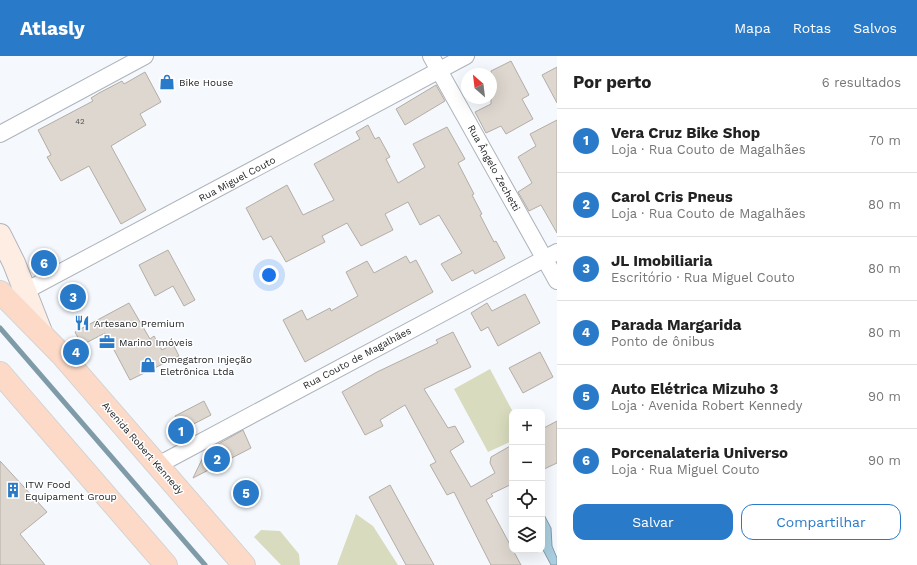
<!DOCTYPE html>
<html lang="pt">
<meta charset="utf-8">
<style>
:root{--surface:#fff;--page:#f2f2f2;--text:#222;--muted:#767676;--line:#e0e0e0;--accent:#297ac9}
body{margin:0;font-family:"Work Sans",sans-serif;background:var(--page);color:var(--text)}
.controls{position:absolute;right:12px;bottom:12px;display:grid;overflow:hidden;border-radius:8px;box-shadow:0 4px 16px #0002}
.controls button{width:36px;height:36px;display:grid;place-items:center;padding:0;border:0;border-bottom:1px solid var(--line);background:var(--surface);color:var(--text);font:20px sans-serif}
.compass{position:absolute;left:461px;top:12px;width:36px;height:36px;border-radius:50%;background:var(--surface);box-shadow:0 4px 16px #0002;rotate:332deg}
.you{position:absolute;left:269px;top:219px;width:14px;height:14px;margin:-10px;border:3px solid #fff;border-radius:50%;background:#1a73e8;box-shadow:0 0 0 6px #1a73e833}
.badge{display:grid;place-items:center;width:26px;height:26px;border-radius:50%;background:var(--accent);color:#fff;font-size:13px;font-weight:700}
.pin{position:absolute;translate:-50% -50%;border:2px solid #fff;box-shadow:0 1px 4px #0006}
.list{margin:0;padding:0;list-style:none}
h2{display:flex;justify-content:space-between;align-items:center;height:52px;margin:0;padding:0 16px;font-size:17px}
h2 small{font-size:13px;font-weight:400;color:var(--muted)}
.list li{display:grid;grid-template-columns:26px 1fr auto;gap:12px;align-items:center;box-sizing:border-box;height:64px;padding:0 16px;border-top:1px solid var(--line)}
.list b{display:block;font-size:15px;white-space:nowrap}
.list p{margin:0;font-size:13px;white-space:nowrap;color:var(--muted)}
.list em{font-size:13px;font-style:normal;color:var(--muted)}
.actions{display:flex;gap:8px;padding:12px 16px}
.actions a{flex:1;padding:9px 0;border:1px solid var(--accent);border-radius:12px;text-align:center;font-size:14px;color:var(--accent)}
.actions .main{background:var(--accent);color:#fff}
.icon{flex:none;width:22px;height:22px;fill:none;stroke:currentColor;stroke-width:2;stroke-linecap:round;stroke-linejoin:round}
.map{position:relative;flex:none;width:557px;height:509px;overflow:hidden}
header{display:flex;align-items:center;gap:24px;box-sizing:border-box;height:56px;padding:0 20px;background:var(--accent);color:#fff}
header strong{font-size:19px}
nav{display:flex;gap:22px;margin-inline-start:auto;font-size:14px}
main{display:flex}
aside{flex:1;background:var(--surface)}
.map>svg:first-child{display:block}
.green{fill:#d8dbbd}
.water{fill:#a9cedf;stroke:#809ba8}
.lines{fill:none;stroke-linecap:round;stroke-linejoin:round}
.stream{stroke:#809ba8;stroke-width:5}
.building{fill:#ddd7cf;stroke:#b3ada5}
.street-casing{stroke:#aeb3bb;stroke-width:18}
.secondary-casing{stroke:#aeb3bb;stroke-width:24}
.primary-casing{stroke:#d3d3d4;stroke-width:24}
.street{stroke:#fff;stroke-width:16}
.secondary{stroke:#feede3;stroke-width:22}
.primary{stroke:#fcdac7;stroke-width:22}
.labels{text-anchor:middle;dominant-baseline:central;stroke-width:3;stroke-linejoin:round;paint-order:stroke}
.number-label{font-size:8px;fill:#515151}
.poi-label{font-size:10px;fill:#222427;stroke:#fff;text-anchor:start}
.street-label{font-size:10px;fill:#222427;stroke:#fff}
</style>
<header>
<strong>Atlasly</strong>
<nav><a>Mapa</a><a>Rotas</a><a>Salvos</a></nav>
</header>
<main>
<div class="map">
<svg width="557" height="509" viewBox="0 0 557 509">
<rect width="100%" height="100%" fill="#f5f9fe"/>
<!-- green -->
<path class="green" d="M 490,313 L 513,356 L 512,385 L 488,396 L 454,333 Z
M 356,458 L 373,470 L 398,509 L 337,509 Z
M 261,474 L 280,475 L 299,498 L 300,509 L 281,509 L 254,481 Z"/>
<!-- water -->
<path class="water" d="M 542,455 L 551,472 L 552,490 L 557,502 L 557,509 L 551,509 L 542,492 Z"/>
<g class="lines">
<!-- stream -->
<path class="stream" d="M 0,272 L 205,509"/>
</g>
<!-- building -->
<path class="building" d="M 511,5 L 529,39 L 522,43 L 533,63 L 506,78 L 501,70 L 486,77 L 475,56 L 491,48 L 491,15 Z
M 557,11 L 557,47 L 542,19 Z
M 145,16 L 161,46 L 140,58 L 146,69 L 111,90 L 146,154 L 121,168 L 89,110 L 61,125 L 47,101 L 51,99 L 38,74 L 93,45 L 91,42 L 99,37 L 122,25 L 124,28 Z
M 436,29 L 445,45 L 405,69 L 396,53 Z
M 557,64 L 557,177 L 541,149 L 529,155 L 518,136 L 532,127 L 518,101 L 536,90 L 530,78 Z
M 368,69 L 375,83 L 379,81 L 390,101 L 386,103 L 398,127 L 425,111 L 413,88 L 447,71 L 465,103 L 458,107 L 474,138 L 472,139 L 482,158 L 480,159 L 494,186 L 496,185 L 505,202 L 475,218 L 473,214 L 452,225 L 441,208 L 462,197 L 439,159 L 420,169 L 408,146 L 385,158 L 393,174 L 361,190 L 347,167 L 322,180 L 325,186 L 286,206 L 271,180 L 263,184 L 246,152 L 287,129 L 303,159 L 334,144 L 314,108 L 360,83 L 356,76 Z
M 168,194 L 195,244 L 184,250 L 173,230 L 155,240 L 139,209 Z
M 406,200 L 410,207 L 416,204 L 433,236 L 305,306 L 283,264 L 302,254 L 307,264 L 330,252 L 331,255 L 358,240 L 346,216 L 367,205 L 374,217 Z
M 525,238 L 540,267 L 498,290 L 488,271 L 481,275 L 471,257 L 487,247 L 492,255 Z
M 129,247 L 150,283 L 154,280 L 162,294 L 173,288 L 179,300 L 130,324 L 105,277 L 82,289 L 75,276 Z
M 453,276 L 471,311 L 424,333 L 448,372 L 455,370 L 464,386 L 450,395 L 471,431 L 495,417 L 490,407 L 491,401 L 512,389 L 512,428 L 491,438 L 493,440 L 486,444 L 521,509 L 491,509 L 454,436 L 447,439 L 430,409 L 436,406 L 405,349 L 380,364 L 383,370 L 365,379 L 342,336 L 377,316 L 438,287 L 436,284 Z
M 540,296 L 553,321 L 523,337 L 509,312 Z
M 204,345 L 211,359 L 182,374 L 175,360 Z
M 557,365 L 557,407 L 542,414 L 542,373 Z
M 243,374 L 251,392 L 193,422 L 206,395 Z
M 0,405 L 47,456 L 20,478 L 45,509 L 0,509 Z
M 390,429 L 413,471 L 434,509 L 406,509 L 388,476 L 369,441 Z"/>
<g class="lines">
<defs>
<path id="street" d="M 431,0 L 557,225
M 0,78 L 145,0
M 16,240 L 466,0
M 158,409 L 557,196"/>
<path id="secondary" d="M 0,179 L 14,207 L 41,276"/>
<path id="primary" d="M 0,236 L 61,298 L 244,509
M 0,317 L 166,509"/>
</defs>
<!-- street casing -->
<use href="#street" class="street-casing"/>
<!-- secondary casing -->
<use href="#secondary" class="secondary-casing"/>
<!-- primary casing -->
<use href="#primary" class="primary-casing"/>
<!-- street -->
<use href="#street" class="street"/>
<!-- secondary -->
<use href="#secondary" class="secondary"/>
<!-- primary -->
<use href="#primary" class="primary"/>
</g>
<!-- icons -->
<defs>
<symbol id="shop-bare" viewBox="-9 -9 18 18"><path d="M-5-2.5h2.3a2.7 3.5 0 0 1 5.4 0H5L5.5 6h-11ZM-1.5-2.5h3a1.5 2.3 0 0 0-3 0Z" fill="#297ac9" stroke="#fff" stroke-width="2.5" paint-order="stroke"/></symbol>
<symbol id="restaurant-bare" viewBox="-9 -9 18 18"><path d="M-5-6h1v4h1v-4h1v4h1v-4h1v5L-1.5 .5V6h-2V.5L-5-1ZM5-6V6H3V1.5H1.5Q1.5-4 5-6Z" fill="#297ac9" stroke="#fff" stroke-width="2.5" paint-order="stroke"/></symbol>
<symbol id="office-bare" viewBox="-9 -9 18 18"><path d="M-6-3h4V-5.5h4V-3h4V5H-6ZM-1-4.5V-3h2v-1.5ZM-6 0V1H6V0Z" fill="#297ac9" stroke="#fff" stroke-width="2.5" paint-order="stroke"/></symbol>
<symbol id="building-bare" viewBox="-9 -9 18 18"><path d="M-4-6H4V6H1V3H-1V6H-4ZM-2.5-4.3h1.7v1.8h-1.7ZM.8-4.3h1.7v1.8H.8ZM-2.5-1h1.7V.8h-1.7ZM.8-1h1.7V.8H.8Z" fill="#297ac9" stroke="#fff" stroke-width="2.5" paint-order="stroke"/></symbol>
</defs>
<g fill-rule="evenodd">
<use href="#shop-bare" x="156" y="15" width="22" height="22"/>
<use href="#restaurant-bare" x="71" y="256" width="22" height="22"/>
<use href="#office-bare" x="96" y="275" width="22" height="22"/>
<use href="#shop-bare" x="137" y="298" width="22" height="22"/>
<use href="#building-bare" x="2" y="423" width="22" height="22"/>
</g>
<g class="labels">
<!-- number labels -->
<g class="number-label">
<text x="80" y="65">42</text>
</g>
<!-- poi labels -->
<g class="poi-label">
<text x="179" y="26">Bike House</text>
<text x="94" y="267">Artesano Premium</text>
<text x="119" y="286">Marino Imóveis</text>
<text x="160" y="303">Omegatron Injeção<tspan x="160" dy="12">Eletrônica Ltda</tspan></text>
<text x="25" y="428">ITW Food<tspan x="25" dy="12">Equipament Group</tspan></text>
</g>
<!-- street labels -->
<g class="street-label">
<text transform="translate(494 112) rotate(61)">Rua Ângelo Zechetti</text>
<text transform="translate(237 123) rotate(-28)">Rua Miguel Couto</text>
<text transform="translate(357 302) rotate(-28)">Rua Couto de Magalhães</text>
<text transform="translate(143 392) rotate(49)">Avenida Robert Kennedy</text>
</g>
</g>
</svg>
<div class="controls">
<button>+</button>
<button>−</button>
<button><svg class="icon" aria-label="locate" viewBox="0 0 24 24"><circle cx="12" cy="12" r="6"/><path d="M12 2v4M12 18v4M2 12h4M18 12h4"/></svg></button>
<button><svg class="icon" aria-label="layers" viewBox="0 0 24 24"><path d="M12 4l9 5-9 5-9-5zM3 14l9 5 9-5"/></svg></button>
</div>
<svg class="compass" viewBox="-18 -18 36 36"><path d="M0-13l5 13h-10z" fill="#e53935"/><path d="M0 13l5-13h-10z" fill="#767676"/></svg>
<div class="you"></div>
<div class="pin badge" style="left:181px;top:375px">1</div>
<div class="pin badge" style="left:217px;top:403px">2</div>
<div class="pin badge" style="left:73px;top:241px">3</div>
<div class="pin badge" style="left:76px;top:296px">4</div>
<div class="pin badge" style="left:246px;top:437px">5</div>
<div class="pin badge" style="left:44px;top:207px">6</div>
</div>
<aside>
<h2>Por perto<small>6 resultados</small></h2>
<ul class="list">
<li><span class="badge">1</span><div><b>Vera Cruz Bike Shop</b><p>Loja · Rua Couto de Magalhães</p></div><em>70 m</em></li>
<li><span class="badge">2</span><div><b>Carol Cris Pneus</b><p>Loja · Rua Couto de Magalhães</p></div><em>80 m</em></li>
<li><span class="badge">3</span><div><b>JL Imobiliaria</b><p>Escritório · Rua Miguel Couto</p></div><em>80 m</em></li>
<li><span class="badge">4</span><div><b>Parada Margarida</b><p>Ponto de ônibus</p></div><em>80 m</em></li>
<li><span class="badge">5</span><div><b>Auto Elétrica Mizuho 3</b><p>Loja · Avenida Robert Kennedy</p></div><em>90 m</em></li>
<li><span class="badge">6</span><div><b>Porcenalateria Universo</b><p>Loja · Rua Miguel Couto</p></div><em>90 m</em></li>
</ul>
<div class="actions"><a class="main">Salvar</a><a>Compartilhar</a></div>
</aside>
</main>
